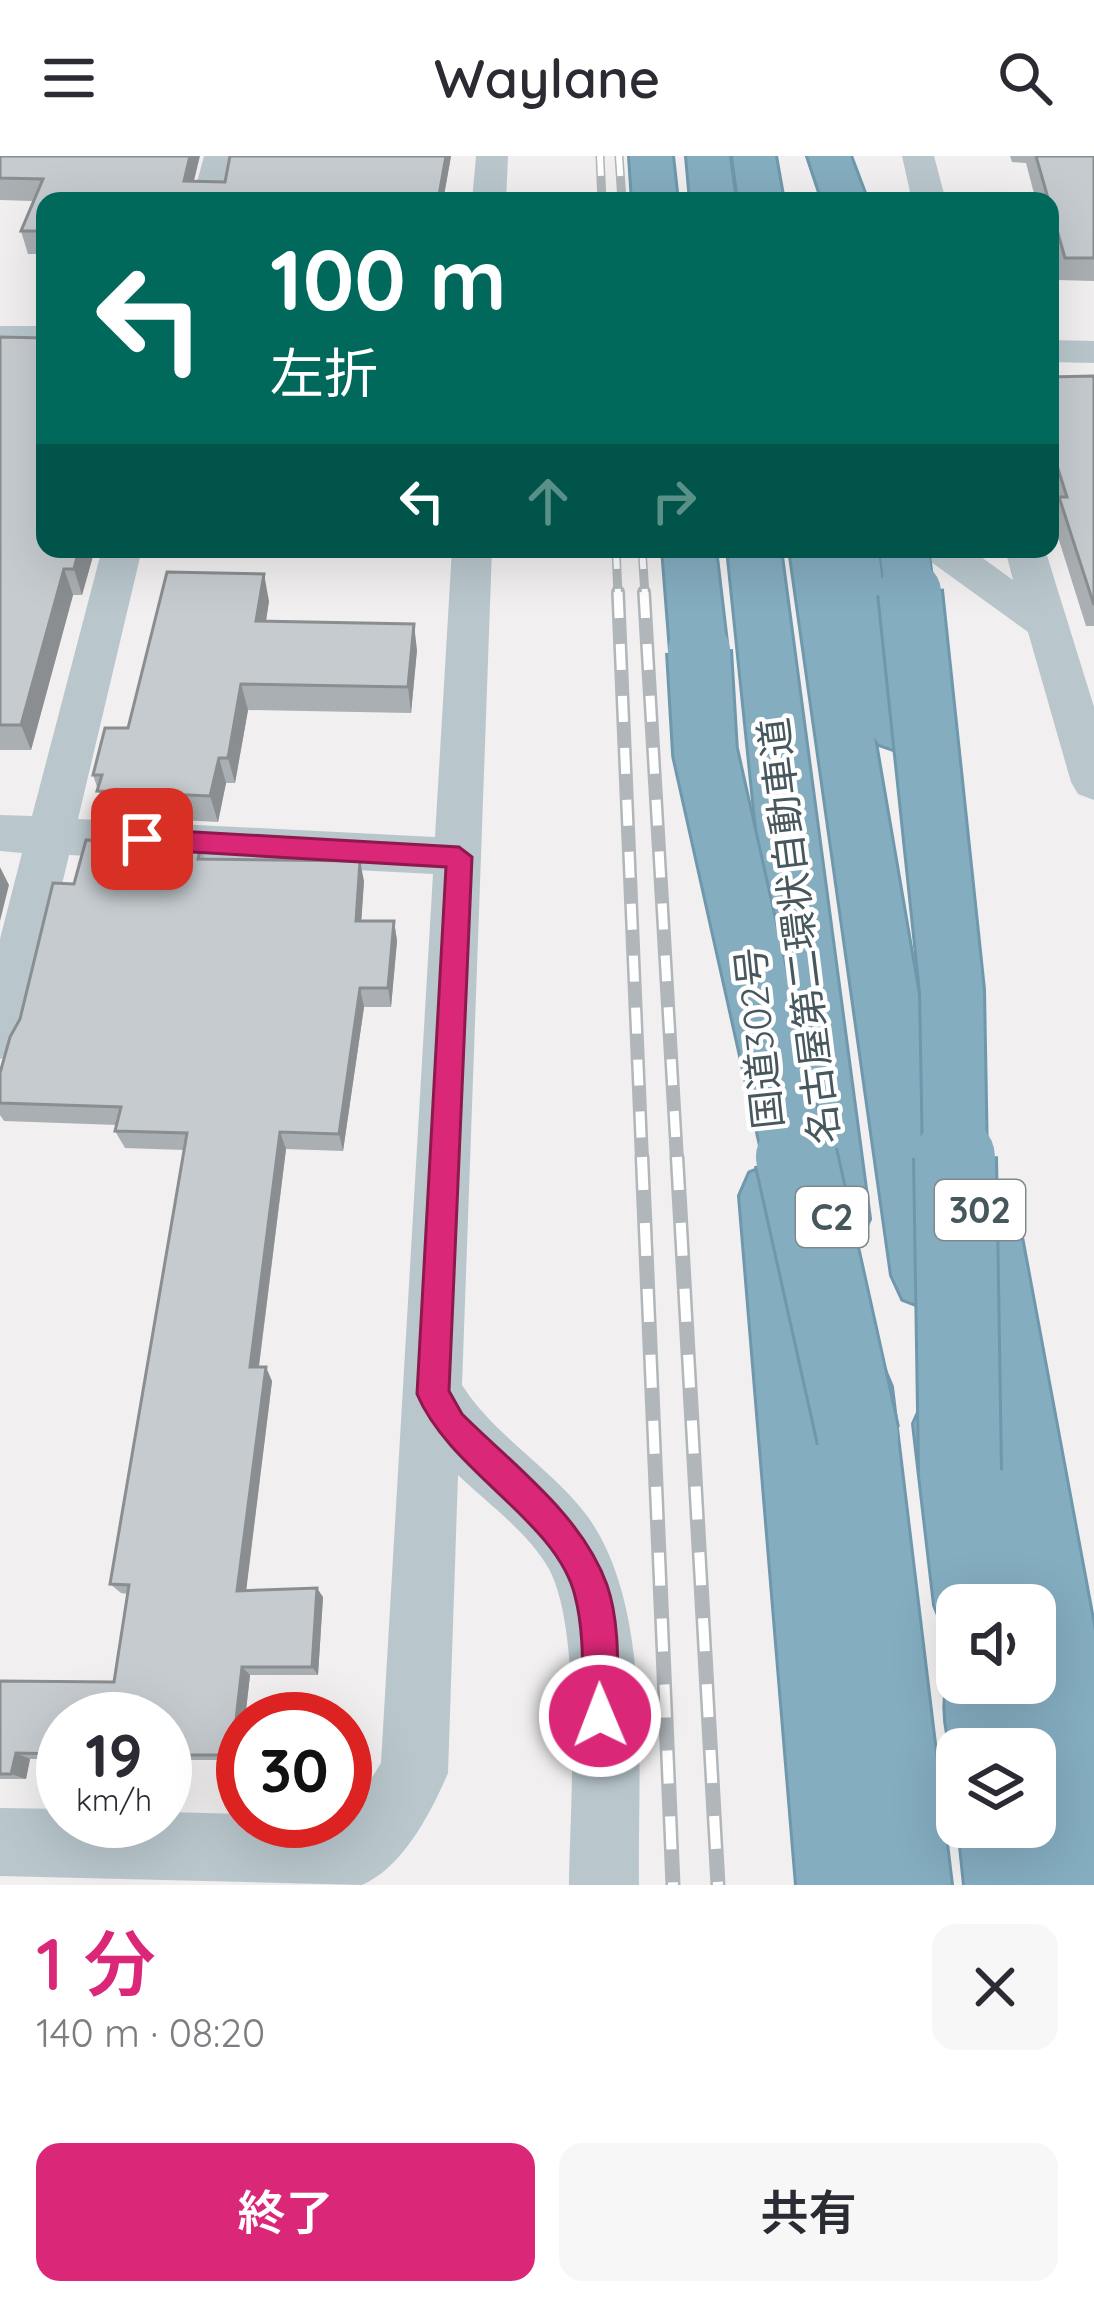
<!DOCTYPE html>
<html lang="ja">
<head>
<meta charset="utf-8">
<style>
  :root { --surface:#fff; --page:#f7f7f7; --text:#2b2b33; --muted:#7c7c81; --accent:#db2777 }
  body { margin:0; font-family:Quicksand,"Noto Sans JP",sans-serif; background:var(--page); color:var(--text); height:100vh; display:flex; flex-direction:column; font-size:45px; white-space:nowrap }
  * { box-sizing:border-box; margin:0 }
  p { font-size:39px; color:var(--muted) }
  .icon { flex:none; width:66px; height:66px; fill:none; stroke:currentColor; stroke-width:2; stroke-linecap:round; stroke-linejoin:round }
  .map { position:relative; height:1729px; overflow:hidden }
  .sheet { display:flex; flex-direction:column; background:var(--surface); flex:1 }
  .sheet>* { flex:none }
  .top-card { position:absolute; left:36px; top:36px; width:1023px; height:366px; border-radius:24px; box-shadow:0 12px 48px #0002; background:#00695c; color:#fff; overflow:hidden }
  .buttons { position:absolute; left:936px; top:1428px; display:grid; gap:24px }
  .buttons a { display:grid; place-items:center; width:120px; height:120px; border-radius:24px; background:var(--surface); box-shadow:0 12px 48px #0002; font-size:60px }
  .speed { position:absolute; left:36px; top:1536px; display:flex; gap:24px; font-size:60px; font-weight:700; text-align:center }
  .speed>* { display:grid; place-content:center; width:156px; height:156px; border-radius:50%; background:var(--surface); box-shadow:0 12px 48px #0002; line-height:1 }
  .speed small { font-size:30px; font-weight:400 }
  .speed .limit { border:18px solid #d22; background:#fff; color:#111 }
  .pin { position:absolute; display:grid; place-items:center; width:102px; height:102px; color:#fff; margin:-51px; border-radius:24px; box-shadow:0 6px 18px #0006 }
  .me { position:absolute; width:132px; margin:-66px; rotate:359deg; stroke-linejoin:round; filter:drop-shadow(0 0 9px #0008) }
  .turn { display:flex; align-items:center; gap:42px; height:252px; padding:0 36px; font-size:54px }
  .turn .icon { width:156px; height:156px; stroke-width:2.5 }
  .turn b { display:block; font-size:84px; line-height:102px }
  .lanes { display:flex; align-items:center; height:114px; padding:0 36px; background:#0003; justify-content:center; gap:60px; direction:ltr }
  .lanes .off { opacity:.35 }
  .round { display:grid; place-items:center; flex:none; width:126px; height:126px; border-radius:24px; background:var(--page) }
  .summary { display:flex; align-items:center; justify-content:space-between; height:204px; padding:0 36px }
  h1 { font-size:72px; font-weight:600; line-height:90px; color:var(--accent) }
  .cta { display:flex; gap:24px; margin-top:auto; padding:24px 36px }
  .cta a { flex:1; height:138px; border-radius:24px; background:var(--accent); color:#fff; font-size:48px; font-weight:600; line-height:138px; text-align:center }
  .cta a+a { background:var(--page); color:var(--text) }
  header { display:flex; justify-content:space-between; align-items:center; height:156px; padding:0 36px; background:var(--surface); font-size:54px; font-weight:600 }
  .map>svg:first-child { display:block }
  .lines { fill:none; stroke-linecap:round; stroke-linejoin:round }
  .highway-casing { stroke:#6f98ac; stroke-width:6 }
  .street { fill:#b9c7cd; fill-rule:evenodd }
  .highway { fill:#84adc0; fill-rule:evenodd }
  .rail-far2-casing { stroke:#b0b6ba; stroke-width:9 }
  .rail-far1-casing { stroke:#b0b6ba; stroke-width:14 }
  .rail-casing { stroke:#b0b6ba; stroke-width:15 }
  .rail-far2 { stroke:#fff; stroke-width:6; stroke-dasharray:20; stroke-linecap:butt }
  .rail-far1 { stroke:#fff; stroke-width:9; stroke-dasharray:26; stroke-linecap:butt }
  .rail { stroke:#fff; stroke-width:10; stroke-dasharray:33; stroke-linecap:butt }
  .highway-bridge-far2-casing { stroke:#6f98ac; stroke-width:52; stroke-linecap:butt }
  .highway-bridge-far1-casing { stroke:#6f98ac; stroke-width:68; stroke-linecap:butt }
  .highway-bridge-casing { stroke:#6f98ac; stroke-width:86; stroke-linecap:butt }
  .highway-bridge-far2 { stroke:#84adc0; stroke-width:48 }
  .highway-bridge-far1 { stroke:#84adc0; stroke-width:62 }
  .highway-bridge { stroke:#84adc0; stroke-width:80 }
  .wall { fill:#a9afb2 }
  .shaded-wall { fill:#8a8e91 }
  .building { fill:#c5cbcf; stroke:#8a8e91; stroke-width:3 }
  .route { fill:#db2777; stroke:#8e194d; stroke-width:3 }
  .labels { text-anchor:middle; stroke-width:9; stroke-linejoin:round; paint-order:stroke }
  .shield { fill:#fff; stroke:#7e898e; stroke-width:3 }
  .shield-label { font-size:36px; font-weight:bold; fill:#46575d }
  .street-label { font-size:39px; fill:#46575d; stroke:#fff }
</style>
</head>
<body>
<header><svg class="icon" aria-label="menu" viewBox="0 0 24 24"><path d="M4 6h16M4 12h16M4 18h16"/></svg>Waylane<svg class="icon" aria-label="search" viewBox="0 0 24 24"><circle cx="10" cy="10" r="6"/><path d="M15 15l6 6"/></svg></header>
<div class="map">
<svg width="1094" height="1729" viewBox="0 0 1094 1729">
  <rect width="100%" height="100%" fill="#f1efef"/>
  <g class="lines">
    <g class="highway-casing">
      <g id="highway">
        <path d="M630,0H672L677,45H633Z"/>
        <path d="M687,0H729L735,45H691Z"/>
        <path d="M733,0H775L783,45H739Z"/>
        <path d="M808,0H850L867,45H823Z"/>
        <path d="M663,393H715L727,495L719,509L699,515L679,509L671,495Z"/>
        <path d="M728,393H780L869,1063L858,1086L833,1096L816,1089L829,1204L853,1194L880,1205L891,1231L951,1729H797L740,1040L750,1017L775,1008L792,1014Z"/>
        <path d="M790,393H895L928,573L919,588L899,595L879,588L874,581L954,1049L957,1042L982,1032L1007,1042L1018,1065L1094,1474V1729H965L959,1671H1035V1642L1039,1652L1035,1593H957V1608C942,1572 941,1530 957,1497V1527H1035V1449H957V1482L947,1478L935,1449L914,1268L926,1241L953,1230L974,1238L958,1137L955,1143L929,1153L903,1143L892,1119Z"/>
      </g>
    </g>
    <g class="street">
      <path d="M204,0H236L226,45H192Z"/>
      <path d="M476,0H508L506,45H472Z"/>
      <path d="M902,0H934L946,45H912Z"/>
      <rect x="0" y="170" width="45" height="22"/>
      <path d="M1050,184L1094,185V207L1050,206Z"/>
      <path d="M102,393H142L78,663L435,681L452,393H492L462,1229C495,1281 552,1312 588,1361C654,1453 637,1621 639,1729H569C570,1653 583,1476 549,1413C528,1376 488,1348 458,1319L448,1617C431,1657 402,1712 362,1729L0,1720V1652L63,1653V1665H165V1656L243,1658V1665H345L381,1607L433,718L69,699L26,881L18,897L0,903V783L22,697L0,695V659L32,660Z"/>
      <path d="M921,393H970L1013,424L1005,393H1045L1094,551V644L1078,638L1071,626L1028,476L927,403Z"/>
    </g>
    <use href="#highway" class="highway"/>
    <g class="rail-far2-casing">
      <g id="rail-far2">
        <path d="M600,0L602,45"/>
        <path d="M619,0L622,45"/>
        <path d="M616,393L618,439"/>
        <path d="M642,393L645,439"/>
      </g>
    </g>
    <g class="rail-far1-casing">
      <g id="rail-far1">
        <path d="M618,436L642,1004"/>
        <path d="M644,436L677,1004"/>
      </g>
    </g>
    <g class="rail-casing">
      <g id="rail">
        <path d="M642,1001L673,1729"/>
        <path d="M677,1001L718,1729"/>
      </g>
    </g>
    <use href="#rail-far2" class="rail-far2"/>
    <use href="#rail-far1" class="rail-far1"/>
    <use href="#rail" class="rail"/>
    <g class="highway-bridge-far2-casing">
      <path id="highway-bridge-far2" d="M904,393L910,439"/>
    </g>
    <g class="highway-bridge-far1-casing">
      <g id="highway-bridge-far1">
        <path d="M910,436L952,835L955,1004"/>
        <path d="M699,495L705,596L796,1004"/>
      </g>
    </g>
    <g class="highway-bridge-casing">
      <g id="highway-bridge">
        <path d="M796,1001L858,1280"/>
        <path d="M955,1001L960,1315"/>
      </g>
    </g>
    <use href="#highway-bridge-far2" class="highway-bridge-far2"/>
    <use href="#highway-bridge-far1" class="highway-bridge-far1"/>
    <use href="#highway-bridge" class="highway-bridge"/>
  </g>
  <g class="wall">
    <path d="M0,0L194,25L225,26L230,0H451L443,45H45V98H28L21,75L33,45L0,44Z"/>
    <path d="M1010,0H1094V125L1058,124L1050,95V45H1036L1026,7L1012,6Z"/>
    <path d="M0,181L95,393L82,439H73L31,594H0Z"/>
    <path d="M1050,221L1094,223V470H1086L1052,362L1056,351L1050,332Z"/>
    <path d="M269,445L266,465L417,494L411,557L248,554L235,627H226L218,666L107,660L93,619L128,572Z"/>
    <path d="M201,690L205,703L364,725L361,765H394L397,785L391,851H364L343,995L286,993L259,1211L272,1225L246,1434L323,1441L318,1519H250L245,1563H243L241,1604H165V1563H63V1603H30L26,1623H0V1525L114,1526L128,1438L121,1437L110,1428L184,994L125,992L115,975L117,969L4,965L0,959V917L74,728Z"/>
  </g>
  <g class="shaded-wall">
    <path d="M190,0H200L189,45L184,25Z"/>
    <path d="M446,0H451L443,45H438Z"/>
    <path d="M79,393H95L82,439L74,413Z"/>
    <path d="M64,413L73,439L31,594L21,569Z"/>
    <path d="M264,418L269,445L262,491L256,465Z"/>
    <path d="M414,468L417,494L411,557L408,531Z"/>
    <path d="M241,528L248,554L235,627L228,602Z"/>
    <path d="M219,602L226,627L218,666L210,640Z"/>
    <path d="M360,705L364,725L360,785L356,765Z"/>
    <path d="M0,711L9,729L0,765Z"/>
    <path d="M394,765L397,785L391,851L388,832Z"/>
    <path d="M360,832L364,851L343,995L339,978Z"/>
    <path d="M280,976L286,993L257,1224L250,1211Z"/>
    <path d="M266,1211L272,1225L245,1444L237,1435Z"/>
    <path d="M317,1432L323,1441L318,1519L312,1511Z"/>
    <path d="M242,1511L250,1519L245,1563H243L241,1604L232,1599Z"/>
    <path d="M16,1597L30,1603L26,1623L11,1618Z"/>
  </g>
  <g class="building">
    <path d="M0,0H190L184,25L225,26L230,0H446L438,45H45V75H21L43,23L0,22Z"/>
    <path d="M1036,0H1094V102H1065Z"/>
    <path d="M0,181L45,182V393H79L74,413H64L21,569H0Z"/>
    <path d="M1093,220L1094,223V449L1059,341H1067L1050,288V221Z"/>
    <path d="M167,416L264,418L256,465L414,468L408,531L241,528L228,602H219L210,640L97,635L102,619H93L105,572H128Z"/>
    <path d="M86,684L201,690L198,703L360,705L356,765H394L388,832H360L339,978L280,976L250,1211H266L237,1435L317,1432L312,1511H242L232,1599H165V1563H63V1598L16,1597L11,1618H0V1525L114,1526L129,1429L110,1428L187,977L115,975L121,951L0,947V917L10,881L20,863L53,727L74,728Z"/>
  </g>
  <path class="route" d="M142,673L459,691L472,701L449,1235L462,1258C513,1309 582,1359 607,1429C621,1470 617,1518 618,1560L613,1572L600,1578L588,1572L583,1560C582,1521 585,1478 575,1440C557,1365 450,1316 417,1238L446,711L142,693L129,683Z"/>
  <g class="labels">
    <g class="shield">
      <rect x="935" y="1024" width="90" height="60" rx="9"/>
      <rect x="796" y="1031" width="72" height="60" rx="9"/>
    </g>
    <g class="shield-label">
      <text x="980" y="1067">302</text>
      <text x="832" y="1074">C2</text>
    </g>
    <g class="street-label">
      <text transform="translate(799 775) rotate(-97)" y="14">名古屋第二環状自動車道</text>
      <text transform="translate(759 882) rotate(-96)" y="14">国道302号</text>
    </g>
  </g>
</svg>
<div class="buttons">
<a><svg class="icon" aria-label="sound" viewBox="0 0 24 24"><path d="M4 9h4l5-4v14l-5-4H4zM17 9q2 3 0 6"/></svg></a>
<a><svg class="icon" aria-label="layers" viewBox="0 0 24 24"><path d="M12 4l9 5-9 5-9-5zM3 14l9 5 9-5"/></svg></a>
</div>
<div class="speed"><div>19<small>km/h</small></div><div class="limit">30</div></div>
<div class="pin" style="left:142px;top:683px;background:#d93025"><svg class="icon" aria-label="arrive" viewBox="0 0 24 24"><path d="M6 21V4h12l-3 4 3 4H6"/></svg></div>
<svg class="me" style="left:600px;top:1560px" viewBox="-20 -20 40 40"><circle r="17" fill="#db2777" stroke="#fff" stroke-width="3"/><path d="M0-11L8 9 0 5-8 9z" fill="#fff"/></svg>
<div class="top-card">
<div class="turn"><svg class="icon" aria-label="left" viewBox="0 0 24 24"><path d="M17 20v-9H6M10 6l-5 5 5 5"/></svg><div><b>100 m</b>左折</div></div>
<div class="lanes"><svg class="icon" aria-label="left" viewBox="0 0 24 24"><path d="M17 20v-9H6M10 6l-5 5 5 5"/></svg><svg class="icon off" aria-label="ahead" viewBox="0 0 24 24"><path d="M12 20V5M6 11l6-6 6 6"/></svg><svg class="icon off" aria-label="right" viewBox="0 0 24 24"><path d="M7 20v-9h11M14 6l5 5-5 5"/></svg></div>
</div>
</div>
<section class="sheet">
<div class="summary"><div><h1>1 分</h1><p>140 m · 08:20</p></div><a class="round"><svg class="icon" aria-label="close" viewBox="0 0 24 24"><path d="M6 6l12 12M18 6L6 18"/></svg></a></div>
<div class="cta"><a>終了</a><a>共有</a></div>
</section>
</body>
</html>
